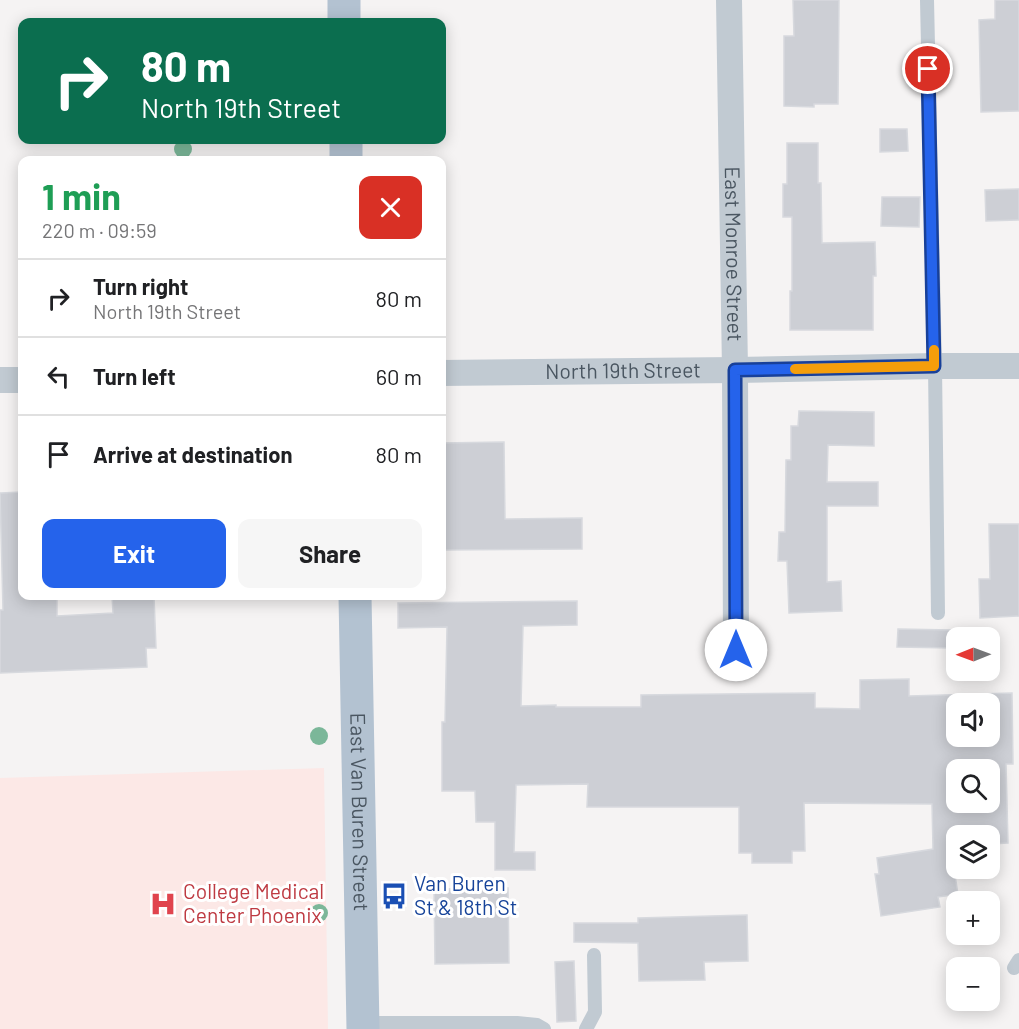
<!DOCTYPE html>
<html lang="en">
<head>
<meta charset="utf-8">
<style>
  :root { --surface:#fff; --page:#f6f6f6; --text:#202124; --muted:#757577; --line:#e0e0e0; --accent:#2563eb }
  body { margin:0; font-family:Barlow,sans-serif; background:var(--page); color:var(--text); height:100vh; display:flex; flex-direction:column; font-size:22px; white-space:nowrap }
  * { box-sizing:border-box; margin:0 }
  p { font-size:20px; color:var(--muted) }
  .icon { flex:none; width:33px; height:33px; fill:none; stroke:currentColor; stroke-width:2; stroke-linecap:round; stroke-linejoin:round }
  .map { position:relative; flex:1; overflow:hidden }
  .panel { position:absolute; left:18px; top:156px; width:428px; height:444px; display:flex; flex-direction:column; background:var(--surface); border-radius:12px; box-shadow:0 3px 15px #0003 }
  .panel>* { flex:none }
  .banner { position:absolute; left:18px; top:18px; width:428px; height:126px; border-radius:12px; box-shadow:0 3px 15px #0003; background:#0b6e4f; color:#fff; overflow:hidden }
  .needle { width:39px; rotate:269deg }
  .controls { position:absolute; left:946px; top:627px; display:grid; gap:12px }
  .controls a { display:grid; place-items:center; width:54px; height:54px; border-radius:12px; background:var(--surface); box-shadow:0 3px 15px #0003; font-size:30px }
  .pin { position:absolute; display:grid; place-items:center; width:51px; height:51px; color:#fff; margin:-26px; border:3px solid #fff; border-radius:50%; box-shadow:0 2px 6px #0007 }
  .me { position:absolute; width:66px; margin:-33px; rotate:0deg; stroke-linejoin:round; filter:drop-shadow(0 0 4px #0008) }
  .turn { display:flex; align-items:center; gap:21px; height:126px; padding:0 24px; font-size:27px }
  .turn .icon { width:78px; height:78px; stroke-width:2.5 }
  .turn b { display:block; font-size:42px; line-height:51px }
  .round { display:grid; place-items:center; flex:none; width:63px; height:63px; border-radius:12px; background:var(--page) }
  .overview { display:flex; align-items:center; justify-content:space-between; height:102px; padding:0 24px }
  h1 { font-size:36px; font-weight:700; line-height:45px; color:#1e9e55 }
  .action { display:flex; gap:12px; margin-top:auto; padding:12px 24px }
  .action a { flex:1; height:69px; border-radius:12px; background:var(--accent); color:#fff; font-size:24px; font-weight:700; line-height:69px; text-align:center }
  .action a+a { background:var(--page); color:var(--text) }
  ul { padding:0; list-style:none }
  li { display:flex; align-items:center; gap:18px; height:78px; padding:0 24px; border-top:2px solid var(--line) }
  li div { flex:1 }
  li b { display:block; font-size:22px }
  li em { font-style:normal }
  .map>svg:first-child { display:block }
  .medical { fill:#fce8e6 }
  .building { fill:#cdcfd5; stroke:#d7d9de; stroke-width:1.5; fill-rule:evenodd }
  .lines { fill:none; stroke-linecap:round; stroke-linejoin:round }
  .lane { stroke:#c1cad2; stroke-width:14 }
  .street { stroke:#c1cad2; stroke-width:26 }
  .primary { stroke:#b3c2d1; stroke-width:33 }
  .tree { fill:#7bb799 }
  .route-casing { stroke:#184099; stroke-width:15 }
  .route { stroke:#2563eb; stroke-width:10 }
  .slow { stroke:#f59e0b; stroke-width:10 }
  .labels { text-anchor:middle; stroke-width:6; stroke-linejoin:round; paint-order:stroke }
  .street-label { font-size:21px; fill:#4a5661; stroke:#fff }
  .transit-label { font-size:21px; fill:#164399; stroke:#fff; text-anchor:start }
  .health-label { font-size:21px; fill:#be3a42; stroke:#fff; text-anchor:start }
</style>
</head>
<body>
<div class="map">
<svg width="1019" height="1029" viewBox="0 0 1019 1029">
  <rect width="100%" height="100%" fill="#f5f3f3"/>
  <path class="medical" d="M324,768L328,1029H0V778Z"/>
  <g class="building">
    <path d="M793,0H839L838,104H814V107L784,106V36H794Z"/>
    <path d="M995,0H1019V111L981,112L979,20L995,19Z"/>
    <path d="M880,129H907L908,151L880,152Z"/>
    <path d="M787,143H818V183H821L822,243L875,242L876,276H873V330H790V291H792V217H783V184H787Z"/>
    <path d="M1019,189V220L986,221L985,190Z"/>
    <path d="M882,197H920L919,227L881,226Z"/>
    <path d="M799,411L874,412V446L828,445L827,482H878V506H827V582L841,581L842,611L789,613L787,561H778L779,532H785L786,460H791V426H798Z"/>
    <path d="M504,442L505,519L582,518V549L441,550V443Z"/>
    <path d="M22,492V596H57V616L113,613L112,596H154L156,648H146L147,667L0,673V610H3L0,493Z"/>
    <path d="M989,524H1019V616L980,618L979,579H990Z"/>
    <path d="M577,601V625L523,626L521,706L556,705V707H641V695L815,693V708L860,709V680L909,679V696L1012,693L1013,764H1006L1008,843L990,844V836H957V844H950L958,894L938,897L940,907L881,916L875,874H879L877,858L933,849L932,804L804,803L805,851H792V863H752V853H739V807H587L588,784L516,785L514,852H535V870H495V822H476L475,791H442V722H445L447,627L398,628V603ZM957,704H990V736H957ZM957,770H990V802H957Z"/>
    <path d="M898,629L952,630V648L897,647Z"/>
    <path d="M508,888L509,963L435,964L434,889Z"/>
    <path d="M747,915L748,961L704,962L705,980L639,981L638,943L574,942V923H638V918Z"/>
    <path d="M574,961L576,1021L557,1022L555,962Z"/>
  </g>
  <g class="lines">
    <g class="lane">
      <path d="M927,0L935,366L938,613"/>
      <path d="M1014,968L1019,960"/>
      <path d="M363,1023H517L537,1025L544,1029"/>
      <path d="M586,1029L595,1012L594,955"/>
    </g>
    <g class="street">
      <path id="s1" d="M729,0L735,370L736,650"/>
      <path id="s2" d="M441,373L735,370L935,366H1019"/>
      <path d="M0,380H22"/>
    </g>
    <g class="primary">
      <path d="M344,0V22"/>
      <path d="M346,140V160"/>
      <path id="s3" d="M355,596L363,1029"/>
    </g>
  </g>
  <g class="tree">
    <circle cx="183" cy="149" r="9"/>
    <circle cx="319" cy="736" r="9"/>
    <circle cx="319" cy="913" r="9"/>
  </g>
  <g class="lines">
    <g class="route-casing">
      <path id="route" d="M736,650L735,370L934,366L928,69"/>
    </g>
    <use href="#route" class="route"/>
    <path class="slow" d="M795,369L934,366V350"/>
  </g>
  <defs>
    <g id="bus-bare" transform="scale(2.07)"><path d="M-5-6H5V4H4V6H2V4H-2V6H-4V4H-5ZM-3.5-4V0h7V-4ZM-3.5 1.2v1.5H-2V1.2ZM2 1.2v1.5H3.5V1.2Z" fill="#1a4fb4" stroke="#fff" stroke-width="2.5" paint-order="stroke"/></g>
    <g id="hospital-bare" transform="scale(2.07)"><path d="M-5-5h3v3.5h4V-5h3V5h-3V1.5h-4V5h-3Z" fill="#e0444e" stroke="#fff" stroke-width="2.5" paint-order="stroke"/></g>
  </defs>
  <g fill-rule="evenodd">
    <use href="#bus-bare" x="394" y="896"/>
    <use href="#hospital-bare" x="163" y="904"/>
  </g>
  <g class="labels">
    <g class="street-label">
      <text dy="7" stroke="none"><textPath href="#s1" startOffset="254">East Monroe Street</textPath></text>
      <text dy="7" stroke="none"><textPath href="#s2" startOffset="182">North 19th Street</textPath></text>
      <text dy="7" stroke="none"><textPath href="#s3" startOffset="216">East Van Buren Street</textPath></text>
    </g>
    <g class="transit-label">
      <text x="414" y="891">Van Buren<tspan x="414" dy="24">St &amp; 18th St</tspan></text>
    </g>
    <g class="health-label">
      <text x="183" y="899">College Medical<tspan x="183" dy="24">Center Phoenix</tspan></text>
    </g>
  </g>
</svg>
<div class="controls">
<a><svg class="needle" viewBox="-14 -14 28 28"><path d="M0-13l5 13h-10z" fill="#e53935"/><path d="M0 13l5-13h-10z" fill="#757577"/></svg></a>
<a><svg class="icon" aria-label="sound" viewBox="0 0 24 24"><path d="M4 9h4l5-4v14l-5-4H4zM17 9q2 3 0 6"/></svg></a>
<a><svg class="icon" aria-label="search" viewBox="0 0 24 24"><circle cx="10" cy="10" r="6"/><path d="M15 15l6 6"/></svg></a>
<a><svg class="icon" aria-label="layers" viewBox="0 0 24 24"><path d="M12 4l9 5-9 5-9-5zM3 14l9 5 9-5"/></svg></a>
<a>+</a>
<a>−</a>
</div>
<div class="pin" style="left:928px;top:69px;background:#d93025"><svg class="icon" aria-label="arrive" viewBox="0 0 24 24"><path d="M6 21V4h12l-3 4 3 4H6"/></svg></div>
<svg class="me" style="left:736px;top:650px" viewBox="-20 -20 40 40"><circle r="19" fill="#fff"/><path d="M0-13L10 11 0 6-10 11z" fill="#2563eb"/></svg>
<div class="banner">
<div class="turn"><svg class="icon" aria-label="right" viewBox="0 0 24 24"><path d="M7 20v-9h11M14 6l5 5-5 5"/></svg><div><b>80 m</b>North 19th Street</div></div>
</div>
<section class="panel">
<div class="overview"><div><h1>1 min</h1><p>220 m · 09:59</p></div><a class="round" style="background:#d93025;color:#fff"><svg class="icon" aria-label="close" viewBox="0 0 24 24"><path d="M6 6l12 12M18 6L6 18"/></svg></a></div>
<ul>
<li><svg class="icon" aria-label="right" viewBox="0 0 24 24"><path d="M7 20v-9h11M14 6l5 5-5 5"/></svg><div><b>Turn right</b><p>North 19th Street</p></div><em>80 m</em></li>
<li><svg class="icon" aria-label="left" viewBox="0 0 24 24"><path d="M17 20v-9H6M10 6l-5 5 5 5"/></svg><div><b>Turn left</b></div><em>60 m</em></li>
<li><svg class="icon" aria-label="arrive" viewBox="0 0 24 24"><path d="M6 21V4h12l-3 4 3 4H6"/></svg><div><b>Arrive at destination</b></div><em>80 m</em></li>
</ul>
<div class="action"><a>Exit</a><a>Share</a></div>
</section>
</div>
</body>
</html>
